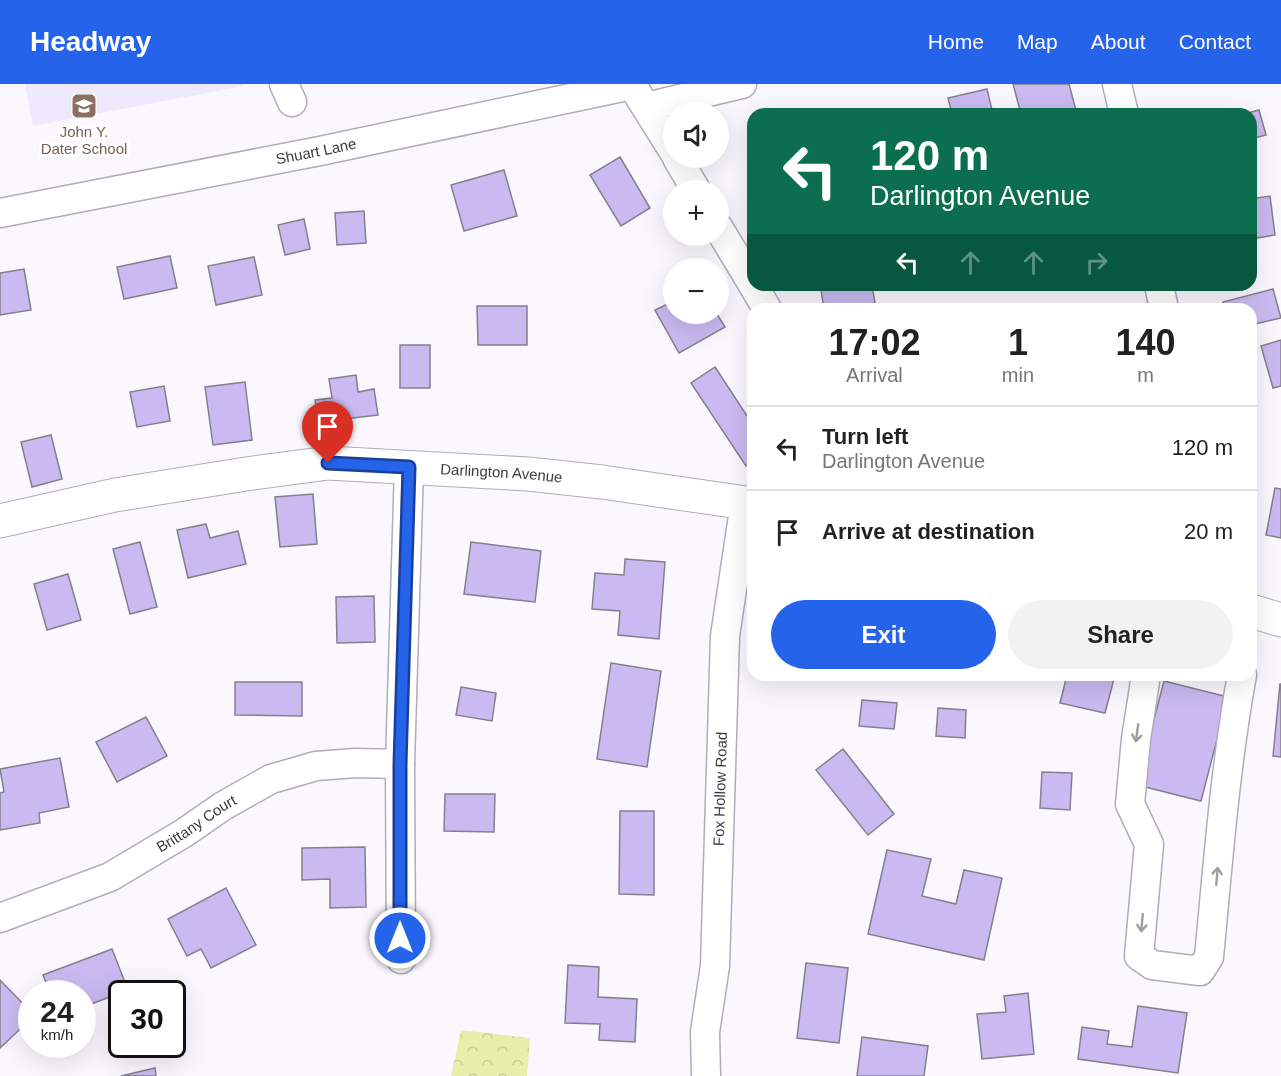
<!DOCTYPE html>
<html lang="en">
<head>
<meta charset="utf-8">
<style>
  :root { --surface:#fff; --page:#f2f2f2; --text:#222; --muted:#767676; --line:#e0e0e0; --accent:#2563eb }
  body { margin:0; font-family:Arial,sans-serif; background:var(--page); color:var(--text); height:100vh; display:flex; flex-direction:column; font-size:22px; white-space:nowrap }
  * { box-sizing:border-box; margin:0 }
  p { font-size:20px; color:var(--muted) }
  .icon { flex:none; width:33px; height:33px; fill:none; stroke:currentColor; stroke-width:2; stroke-linecap:round; stroke-linejoin:round }
  .map { position:relative; flex:1; overflow:hidden }
  .details { position:absolute; left:747px; top:219px; width:510px; height:378px; display:flex; flex-direction:column; background:var(--surface); border-radius:18px; box-shadow:0 6px 24px #0002 }
  .details>* { flex:none }
  .top-card { position:absolute; left:747px; top:24px; width:510px; height:183px; border-radius:18px; box-shadow:0 6px 24px #0002; background:#0b6e4f; color:#fff; overflow:hidden }
  .tools { position:absolute; left:663px; top:18px; display:grid; gap:12px }
  .tools a { display:grid; place-items:center; width:66px; height:66px; border-radius:50%; background:var(--surface); box-shadow:0 6px 24px #0002; font-size:30px }
  .speed { position:absolute; left:18px; top:896px; display:flex; gap:12px; font-size:30px; font-weight:700; text-align:center }
  .speed>* { display:grid; place-content:center; width:78px; height:78px; border-radius:50%; background:var(--surface); box-shadow:0 6px 24px #0002; line-height:1 }
  .speed small { font-size:15px; font-weight:400 }
  .speed .limit { border:3px solid #111; border-radius:9px; background:#fff; color:#111 }
  .pin { position:absolute; display:grid; place-items:center; width:51px; height:51px; color:#fff; margin:-62px -26px; border-radius:50% 50% 50% 0; rotate:-45deg; box-shadow:0 0 6px #0007 }
  .pin .icon { rotate:45deg }
  .me { position:absolute; width:66px; margin:-33px; rotate:0deg; stroke-linejoin:round; filter:drop-shadow(0 0 4px #0008) }
  .turn { display:flex; align-items:center; gap:21px; height:126px; padding:0 24px; font-size:27px }
  .turn .icon { width:78px; height:78px; stroke-width:2.5 }
  .turn b { display:block; font-size:42px; line-height:51px }
  .lanes { display:flex; align-items:center; height:57px; padding:0 24px; background:#0003; justify-content:center; gap:30px; direction:ltr }
  .lanes .off { opacity:.35 }
  .eta { display:flex; justify-content:space-evenly; align-items:center; height:102px; text-align:center }
  .eta b { font-size:36px; font-weight:700; line-height:42px }
  .button { display:flex; gap:12px; margin-top:auto; padding:12px 24px }
  .button a { flex:1; height:69px; border-radius:36px; background:var(--accent); color:#fff; font-size:24px; font-weight:700; line-height:69px; text-align:center }
  .button a+a { background:var(--page); color:var(--text) }
  ul { padding:0; list-style:none }
  li { display:flex; align-items:center; gap:18px; height:84px; padding:0 24px; border-top:2px solid var(--line) }
  li div { flex:1 }
  li b { display:block; font-size:22px }
  li em { font-style:normal }
  header { display:flex; align-items:center; gap:36px; box-sizing:border-box; height:84px; padding:0 30px; background:var(--accent); color:#fff }
  header strong { font-size:28px }
  nav { display:flex; gap:33px; margin-inline-start:auto; font-size:21px }
  .map>svg:first-child { display:block }
  .built { fill:#eee9fc }
  .forest { fill:url(#forest-crowns) }
  .building { fill:#cabaf1; stroke:#83808e; stroke-width:1.5 }
  .lines { fill:none; stroke-linecap:round; stroke-linejoin:round }
  .minor-casing { stroke:#b0acbb; stroke-width:31 }
  .major-casing { stroke:#b0acbb; stroke-width:35 }
  .minor { stroke:#fff; stroke-width:28 }
  .major { stroke:#fff; stroke-width:33 }
  .oneway { stroke:#9e9da0 }
  .route-casing { stroke:#184099; stroke-width:15 }
  .route { stroke:#2563eb; stroke-width:10 }
  .labels { text-anchor:middle; stroke-width:6; stroke-linejoin:round; paint-order:stroke }
  .education-label { font-size:15px; fill:#785e54; stroke:#fff }
  .street-label { font-size:15px; fill:#3c3b41; stroke:#fff }
</style>
</head>
<body>
<header>
<strong>Headway</strong>
<nav><a>Home</a><a>Map</a><a>About</a><a>Contact</a></nav>
</header>
<div class="map">
<svg width="1281" height="992" viewBox="0 0 1281 992">
  <defs>
    <pattern id="forest-crowns" width="20" height="18" patternUnits="userSpaceOnUse" patternTransform="scale(1.5)"><rect width="20" height="18" fill="#e7efab"/><path d="M2 6a3 3 0 1 1 6 0M12 15a3 3 0 1 1 6 0" fill="none" stroke="#c7ce94"/></pattern>
  </defs>
  <rect width="100%" height="100%" fill="#faf8fe"/>
  <path class="built" d="M25,0H243V2L33,42Z"/>
  <path class="forest" d="M461,946L530,954L527,992H451Z"/>
  <g class="building">
    <path d="M1013,0H1069L1077,30H1021Z"/>
    <path d="M987,5L993,30H952L948,14Z"/>
    <path d="M1259,26L1266,51L1251,55V30H1244Z"/>
    <path d="M620,73L650,124L621,142L590,91Z"/>
    <path d="M504,86L517,132L464,147L451,101Z"/>
    <path d="M1270,112L1275,151L1251,155V115Z"/>
    <path d="M364,127L366,159L337,161L335,129Z"/>
    <path d="M304,135L310,165L285,171L278,141Z"/>
    <path d="M170,172L177,204L124,215L117,183Z"/>
    <path d="M254,173L262,211L216,221L208,182Z"/>
    <path d="M24,185L31,226L0,231V189Z"/>
    <path d="M852,201H872L876,225H824L821,206Z"/>
    <path d="M1273,205L1281,234L1251,241V225H1224L1223,218Z"/>
    <path d="M674,217V230H680L681,231L685,230H717L725,243L679,269L655,226Z"/>
    <path d="M477,222H527V261H478Z"/>
    <path d="M1281,256V302L1273,304L1261,262Z"/>
    <rect x="400" y="261" width="30" height="43"/>
    <path d="M715,283L753,341V377L746,382L691,299Z"/>
    <path d="M356,291L358,308L374,305L378,331L318,338L315,316L332,314L329,295Z"/>
    <path d="M245,298L252,356L213,361L205,303Z"/>
    <path d="M164,302L170,337L137,343L130,308Z"/>
    <path d="M51,351L62,395L32,403L21,358Z"/>
    <path d="M1275,404L1281,405V454L1266,451Z"/>
    <path d="M313,410L317,460L280,463L275,413Z"/>
    <path d="M206,440L210,454L238,447L246,480L188,494L177,446Z"/>
    <path d="M140,458L157,523L130,530L113,465Z"/>
    <path d="M471,458L541,467L535,518L464,510Z"/>
    <path d="M625,475L665,478L659,555L618,551L620,527L592,525L595,489L624,491Z"/>
    <path d="M68,490L81,536L47,546L34,500Z"/>
    <path d="M374,512L375,558L337,559L336,513Z"/>
    <path d="M611,579L661,587L647,683L597,675Z"/>
    <path d="M1067,591H1115L1105,629L1060,619Z"/>
    <path d="M1164,597L1228,613L1201,717L1137,701Z"/>
    <path d="M235,598H302V632L235,631Z"/>
    <path d="M1280,600H1281V673L1273,672Z"/>
    <path d="M461,603L496,609L492,637L456,631Z"/>
    <path d="M862,616L897,619L894,645L859,642Z"/>
    <path d="M938,624L966,626L965,654L936,652Z"/>
    <path d="M146,633L167,672L117,698L96,658Z"/>
    <path d="M843,665L894,730L868,751L816,686Z"/>
    <path d="M60,674L69,723L39,729L40,739L0,746V709L4,708L0,685Z"/>
    <path d="M1042,688L1072,689L1070,726L1040,724Z"/>
    <path d="M445,710H495L494,748L444,747Z"/>
    <path d="M620,727H654V811L619,810Z"/>
    <path d="M365,763L366,823L330,824V795L302,796V764Z"/>
    <path d="M887,766L931,775L922,812L956,820L964,786L1002,794L984,876L868,850Z"/>
    <path d="M226,804L256,861L211,884L201,865L187,872L168,835Z"/>
    <path d="M112,865L128,906L86,922L82,914V909H50L43,891Z"/>
    <path d="M806,879L848,884L839,959L797,954Z"/>
    <path d="M568,881L599,883L598,913L637,915L635,958L599,956L600,940L565,939Z"/>
    <path d="M0,896L32,929V934L0,964Z"/>
    <path d="M1028,909L1034,970L982,975L977,930L1006,928L1004,912Z"/>
    <path d="M1138,922L1187,929L1178,989L1078,975L1082,943L1109,947L1107,960L1132,963Z"/>
    <path d="M862,953L928,962L924,992H857Z"/>
    <path d="M155,984L156,992H121Z"/>
  </g>
  <g class="lines">
    <g class="minor-casing">
      <g id="minor">
        <path d="M284,0L292,18"/>
        <path d="M1117,0L1124,30"/>
        <path d="M637,9L674,68"/>
        <path d="M646,23L742,0"/>
        <path d="M677,74L696,106"/>
        <path id="s1" d="M0,129L320,67L632,1"/>
        <path d="M718,143L753,201"/>
        <path d="M753,201L767,225"/>
        <path d="M1159,201L1164,225"/>
        <path d="M1146,591L1136,655L1130,720L1149,760L1139,872L1152,881L1200,887L1209,873C1218,779 1225,684 1242,591"/>
        <path id="s2" d="M0,834L110,793L184,749L223,722L271,695L316,682L356,679L400,680"/>
        <path d="M401,875L400,680L409,383"/>
        <path id="s3" d="M706,992L705,948L715,882L725,552L745,419"/>
      </g>
    </g>
    <g class="major-casing">
      <g id="major">
        <path id="s4" d="M0,437L115,411L246,390L328,379L528,390L602,398L753,420"/>
        <path d="M1251,527L1281,536"/>
      </g>
    </g>
    <use href="#minor" class="minor"/>
    <use href="#major" class="major"/>
  </g>
  <defs><path id="oneway-shaft" d="M-6 0H5M1.5-3L5.5 0L1.5 3" fill="none" stroke-width="1.6" stroke-linecap="round" stroke-linejoin="round" transform="scale(1.5)"/></defs>
  <g class="oneway">
    <use href="#oneway-shaft" transform="translate(1137 649) rotate(98)"/>
    <use href="#oneway-shaft" transform="translate(1217 792) rotate(-85)"/>
    <use href="#oneway-shaft" transform="translate(1142 839) rotate(95)"/>
  </g>
  <g class="lines">
    <g class="route-casing">
      <path id="route" d="M328,379L409,383L400,680V854"/>
    </g>
    <use href="#route" class="route"/>
  </g>
  <defs>
    <g id="school-square" transform="scale(1.35)"><rect x="-9" y="-9" width="18" height="18" rx="4" fill="#8d6e63" stroke="#fff"/><path d="M0-5L7-2L0 1L-7-2ZM-4 1L0 2.5L4 1V4Q0 6-4 4Z" fill="#fff"/></g>
  </defs>
  <g fill-rule="evenodd">
    <use href="#school-square" x="84" y="22"/>
  </g>
  <g class="labels">
    <g class="education-label">
      <text x="84" y="53">John Y.<tspan x="84" dy="17">Dater School</tspan></text>
    </g>
    <g class="street-label">
      <text dy="5" stroke="none"><textPath href="#s1" startOffset="322">Shuart Lane</textPath></text>
      <text dy="5" stroke="none"><textPath href="#s4" startOffset="507">Darlington Avenue</textPath></text>
      <text dy="5" stroke="none"><textPath href="#s3" startOffset="288">Fox Hollow Road</textPath></text>
      <text dy="5" stroke="none"><textPath href="#s2" startOffset="219">Brittany Court</textPath></text>
    </g>
  </g>
</svg>
<div class="tools">
<a><svg class="icon" aria-label="sound" viewBox="0 0 24 24"><path d="M4 9h4l5-4v14l-5-4H4zM17 9q2 3 0 6"/></svg></a>
<a>+</a>
<a>−</a>
</div>
<div class="speed"><div>24<small>km/h</small></div><div class="limit">30</div></div>
<div class="pin" style="left:328px;top:379px;background:#d93025"><svg class="icon" aria-label="arrive" viewBox="0 0 24 24"><path d="M6 21V4h12l-3 4 3 4H6"/></svg></div>
<svg class="me" style="left:400px;top:854px" viewBox="-20 -20 40 40"><circle r="17" fill="#2563eb" stroke="#fff" stroke-width="3"/><path d="M0-11L8 9 0 5-8 9z" fill="#fff"/></svg>
<div class="top-card">
<div class="turn"><svg class="icon" aria-label="left" viewBox="0 0 24 24"><path d="M17 20v-9H6M10 6l-5 5 5 5"/></svg><div><b>120 m</b>Darlington Avenue</div></div>
<div class="lanes"><svg class="icon" aria-label="left" viewBox="0 0 24 24"><path d="M17 20v-9H6M10 6l-5 5 5 5"/></svg><svg class="icon off" aria-label="ahead" viewBox="0 0 24 24"><path d="M12 20V5M6 11l6-6 6 6"/></svg><svg class="icon off" aria-label="ahead" viewBox="0 0 24 24"><path d="M12 20V5M6 11l6-6 6 6"/></svg><svg class="icon off" aria-label="right" viewBox="0 0 24 24"><path d="M7 20v-9h11M14 6l5 5-5 5"/></svg></div>
</div>
<section class="details">
<div class="eta">
<div><b>17:02</b><p>Arrival</p></div>
<div><b>1</b><p>min</p></div>
<div><b>140</b><p>m</p></div>
</div>
<ul>
<li><svg class="icon" aria-label="left" viewBox="0 0 24 24"><path d="M17 20v-9H6M10 6l-5 5 5 5"/></svg><div><b>Turn left</b><p>Darlington Avenue</p></div><em>120 m</em></li>
<li><svg class="icon" aria-label="arrive" viewBox="0 0 24 24"><path d="M6 21V4h12l-3 4 3 4H6"/></svg><div><b>Arrive at destination</b></div><em>20 m</em></li>
</ul>
<div class="button"><a>Exit</a><a>Share</a></div>
</section>
</div>
</body>
</html>
